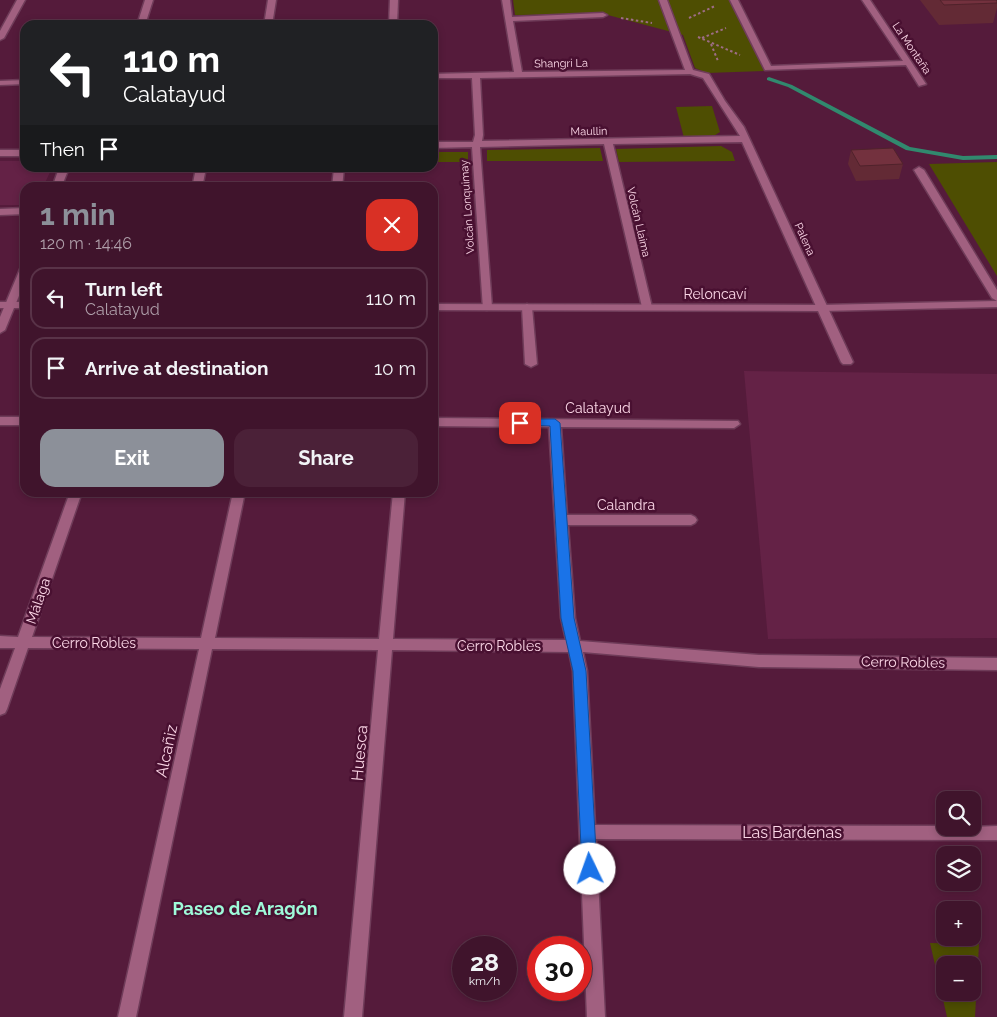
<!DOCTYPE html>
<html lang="en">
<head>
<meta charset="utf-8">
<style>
  :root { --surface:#40142c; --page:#4b2138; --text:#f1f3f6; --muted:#ae9ea9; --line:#593348; --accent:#8c9099 }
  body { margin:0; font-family:Raleway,sans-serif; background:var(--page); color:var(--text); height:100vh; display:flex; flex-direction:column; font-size:19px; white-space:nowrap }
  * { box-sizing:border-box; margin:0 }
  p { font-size:16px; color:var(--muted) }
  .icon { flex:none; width:28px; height:28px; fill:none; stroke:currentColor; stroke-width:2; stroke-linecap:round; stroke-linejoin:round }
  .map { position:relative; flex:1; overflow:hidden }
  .side { position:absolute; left:20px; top:182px; width:418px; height:315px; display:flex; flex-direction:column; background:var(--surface); border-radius:15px; box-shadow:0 2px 8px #0003,0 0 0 1px var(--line) }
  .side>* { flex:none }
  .banner { position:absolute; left:20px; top:20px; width:418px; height:152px; border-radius:15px; box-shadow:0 2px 8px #0003,0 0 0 1px var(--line); background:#202124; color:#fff; overflow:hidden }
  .fabs { position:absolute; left:936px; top:791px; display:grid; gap:10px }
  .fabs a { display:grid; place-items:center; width:45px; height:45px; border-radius:10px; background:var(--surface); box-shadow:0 2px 8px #0003,0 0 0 1px var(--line); font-size:25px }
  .speed { position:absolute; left:452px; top:936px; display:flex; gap:10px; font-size:25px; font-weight:700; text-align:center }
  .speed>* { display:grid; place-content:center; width:65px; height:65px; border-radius:50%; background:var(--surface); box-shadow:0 2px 8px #0003,0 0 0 1px var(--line); line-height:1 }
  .speed small { font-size:12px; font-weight:400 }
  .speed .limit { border:8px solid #d22; background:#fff; color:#111 }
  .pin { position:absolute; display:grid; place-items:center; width:42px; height:42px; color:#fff; margin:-21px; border-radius:10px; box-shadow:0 2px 8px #0006 }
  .me { position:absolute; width:55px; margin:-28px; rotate:357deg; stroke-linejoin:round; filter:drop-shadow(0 0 4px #0008) }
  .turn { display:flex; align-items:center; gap:18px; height:105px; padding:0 20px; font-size:22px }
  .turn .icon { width:65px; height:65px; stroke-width:2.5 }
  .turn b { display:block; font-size:35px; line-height:42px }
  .then { display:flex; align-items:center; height:48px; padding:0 20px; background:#0003; gap:10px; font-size:19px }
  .round { display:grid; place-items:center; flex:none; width:52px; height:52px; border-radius:15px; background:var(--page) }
  .headline { display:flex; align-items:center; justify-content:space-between; height:85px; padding:0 20px }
  h1 { font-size:30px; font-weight:700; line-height:38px; color:var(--accent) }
  .action { display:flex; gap:10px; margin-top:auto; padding:10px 20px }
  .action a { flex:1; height:58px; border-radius:15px; background:var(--accent); color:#fff; font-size:20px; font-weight:700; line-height:58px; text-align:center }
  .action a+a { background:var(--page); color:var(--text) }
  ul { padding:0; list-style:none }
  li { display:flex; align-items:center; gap:15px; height:62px; margin:0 10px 8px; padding:0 10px; border:2px solid var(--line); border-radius:15px }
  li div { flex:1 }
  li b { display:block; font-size:19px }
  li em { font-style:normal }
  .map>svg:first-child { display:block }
  .built { fill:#642246 }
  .green { fill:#4e4e02; fill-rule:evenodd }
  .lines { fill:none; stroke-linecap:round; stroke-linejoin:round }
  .stream { fill:#31896e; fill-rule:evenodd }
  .minor-casing { stroke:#6f3c59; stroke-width:3 }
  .tertiary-casing { stroke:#6f3c59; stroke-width:3 }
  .path { stroke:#9e6d86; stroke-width:2; stroke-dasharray:2.5 2.5; stroke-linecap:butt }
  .minor { fill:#a16080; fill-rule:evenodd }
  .tertiary { fill:#a16080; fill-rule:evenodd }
  .wall { fill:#632a35 }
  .building { fill:#73313e; stroke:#50222b }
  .route { fill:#1a73e8; stroke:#114b97 }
  .labels { text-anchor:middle; stroke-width:5; stroke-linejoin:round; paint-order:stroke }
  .far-street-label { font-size:11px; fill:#fcd7e7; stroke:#491031 }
  .street-label { font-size:14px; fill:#fcd7e7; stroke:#491031 }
  .near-street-label { font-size:16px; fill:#fcd7e7; stroke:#491031 }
  .near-neighbourhood-label { font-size:18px; font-weight:bold; fill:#9efad9; stroke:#491031 }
</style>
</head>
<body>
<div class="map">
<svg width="997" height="1017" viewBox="0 0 997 1017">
  <rect width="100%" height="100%" fill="#551b3b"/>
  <g class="built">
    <path d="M0,161H25V168H52L43,187L25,188V205H0Z"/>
    <path d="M744,371L997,374V638L768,639Z"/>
  </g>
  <g class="green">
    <path d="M513,0H730L764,71L707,73L695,68L683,35L604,14L515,15Z"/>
    <path d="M712,106L720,132L712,137L684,138L676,107Z"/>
    <path d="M721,146L732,152L735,161L619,162L616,149Z"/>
    <path d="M600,148L603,161H487V150Z"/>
    <rect x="433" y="152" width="35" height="10"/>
    <path d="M997,162V276L929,164Z"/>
    <path d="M930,943L979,944L975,1017H947ZM945,965H972V992H945Z"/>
  </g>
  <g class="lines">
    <path class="stream" d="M769,77L792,85L910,147L963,156L997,155V159L963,160L906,150L788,87L767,80V78Z"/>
    <g class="minor-casing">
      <g id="minor">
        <path d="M145,0H153L145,25H137Z"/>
        <path d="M268,0H276L272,25H264Z"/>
        <path d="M390,0H398L397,25H389Z"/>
        <path d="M502,0H510L512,17L603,13L607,15L603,17L513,21L522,72L685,70L659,0H667L693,70L709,74L725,101L744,127L853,362L851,364H843L841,362L742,142L613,144L652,307L647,310L642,307L604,144L480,147L492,307L487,310L483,309L472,147L432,148V142H473L475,135L472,78H432V74L514,72ZM690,74L703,78L740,136L482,141L483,135L480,78Z"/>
        <path d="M730,0H738L771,66L903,61L862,0H870L926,84L919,86L906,65L765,70Z"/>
        <path d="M25,80V84L0,85V81Z"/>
        <rect x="0" y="150" width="25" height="6"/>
        <path d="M919,167L924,170L997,290V301L992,298L914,170Z"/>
        <path d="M59,168H69L61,188H52Z"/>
        <path d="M196,168H206L202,188H192Z"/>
        <path d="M334,168H344L342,188H332Z"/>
        <path d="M25,208V214L0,215V209Z"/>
        <path d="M25,266V281L5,330L0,333V317L20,269Z"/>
        <path d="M527,304L532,307L537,364L531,367L525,364L522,307Z"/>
        <rect x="0" y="417" width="25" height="8"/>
        <path d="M432,418L738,421L740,424L734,428L561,427L567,515H691L695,517L697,520L695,523L691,525H568L575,618L580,641L759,655L997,658V670L759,667L583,652L587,671L595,825L945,826V828L997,826V840L596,839L605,1017H587L573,671L569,652L392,650L362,1017H344L378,650L212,649L136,1017H118L199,649L28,648L7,709L5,713L0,715V689L15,648H0V636L18,637L70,492H82L32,637L201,638L233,492H245L215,638L379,639L393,492H405L393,639L566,640L561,618L549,427L432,426Z"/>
      </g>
    </g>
    <g class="tertiary-casing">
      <g id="tertiary">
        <path d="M17,0H25L4,38L0,40V31Z"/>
        <path d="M997,301V307L822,311L432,310V304L822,305Z"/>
        <rect x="0" y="302" width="25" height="6"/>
      </g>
    </g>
    <g class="path">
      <path d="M621,18L652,23"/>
      <path d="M689,18L715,6"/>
      <path d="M698,37L740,55"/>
      <path d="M702,38L726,28"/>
      <path d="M711,44L718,61"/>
    </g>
    <use href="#minor" class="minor"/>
    <use href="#tertiary" class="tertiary"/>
  </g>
  <g class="wall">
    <path d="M920,0H996L997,1V8L993,23L939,25Z"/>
    <path d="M851,150L903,164L899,179L856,181L848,164Z"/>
  </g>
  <g class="building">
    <path d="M940,0H996L997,1V3L944,5Z"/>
    <path d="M893,148L903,164L860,166L851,150Z"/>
  </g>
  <path class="route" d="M520,419H555L560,423L574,618L586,671L597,869L595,873L590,875L584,873L582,869L573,671L561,618L550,426L516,425L515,423L516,420Z"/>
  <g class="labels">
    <g class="far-street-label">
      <text transform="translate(912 48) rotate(56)" y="4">La Montaña</text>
      <text transform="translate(561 63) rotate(-1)" y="4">Shangri La</text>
      <text transform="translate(589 131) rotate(-1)" y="4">Maullin</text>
      <text transform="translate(467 207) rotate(-94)" y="4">Volcán Lonquimay</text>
      <text transform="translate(639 222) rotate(77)" y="4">Volcán Llaima</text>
      <text transform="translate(805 239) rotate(66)" y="4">Palena</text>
    </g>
    <g class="street-label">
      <text x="715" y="299">Reloncaví</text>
      <text x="598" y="413">Calatayud</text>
      <text x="626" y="510">Calandra</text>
      <text transform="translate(38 601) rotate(-71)" y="5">Málaga</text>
      <text x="94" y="648">Cerro Robles</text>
      <text x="499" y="651">Cerro Robles</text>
      <text transform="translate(903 662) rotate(1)" y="5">Cerro Robles</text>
    </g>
    <g class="near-street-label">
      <text transform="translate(166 751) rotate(-78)" y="6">Alcañiz</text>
      <text transform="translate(359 753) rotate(-85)" y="6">Huesca</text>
      <text x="792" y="838">Las Bardenas</text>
    </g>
    <g class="near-neighbourhood-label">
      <text x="245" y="915">Paseo de Aragón</text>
    </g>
  </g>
</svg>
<div class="fabs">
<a><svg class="icon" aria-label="search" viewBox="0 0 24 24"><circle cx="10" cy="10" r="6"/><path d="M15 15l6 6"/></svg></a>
<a><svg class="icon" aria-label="layers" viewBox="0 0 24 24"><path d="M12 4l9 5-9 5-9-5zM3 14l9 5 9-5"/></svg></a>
<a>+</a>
<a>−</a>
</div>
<div class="speed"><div>28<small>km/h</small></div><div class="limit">30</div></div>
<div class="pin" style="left:520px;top:423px;background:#d93025"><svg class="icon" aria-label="arrive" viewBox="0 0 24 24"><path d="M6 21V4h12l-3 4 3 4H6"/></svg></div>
<svg class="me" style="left:590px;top:869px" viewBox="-20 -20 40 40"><circle r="19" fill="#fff"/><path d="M0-13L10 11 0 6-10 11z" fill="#1a73e8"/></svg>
<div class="banner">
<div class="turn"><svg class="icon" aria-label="left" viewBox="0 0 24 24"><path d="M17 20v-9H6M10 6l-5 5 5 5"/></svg><div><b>110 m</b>Calatayud</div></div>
<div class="then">Then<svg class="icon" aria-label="arrive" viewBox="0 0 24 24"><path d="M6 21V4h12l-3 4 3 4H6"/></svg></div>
</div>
<section class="side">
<div class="headline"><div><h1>1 min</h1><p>120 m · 14:46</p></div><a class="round" style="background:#d93025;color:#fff"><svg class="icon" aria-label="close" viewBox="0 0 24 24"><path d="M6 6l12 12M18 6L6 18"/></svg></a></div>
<ul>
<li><svg class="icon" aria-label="left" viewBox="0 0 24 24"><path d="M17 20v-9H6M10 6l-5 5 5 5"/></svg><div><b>Turn left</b><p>Calatayud</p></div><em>110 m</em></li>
<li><svg class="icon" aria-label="arrive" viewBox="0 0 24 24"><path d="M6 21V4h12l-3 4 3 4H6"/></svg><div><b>Arrive at destination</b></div><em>10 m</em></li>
</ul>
<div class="action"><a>Exit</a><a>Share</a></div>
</section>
</div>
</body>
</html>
